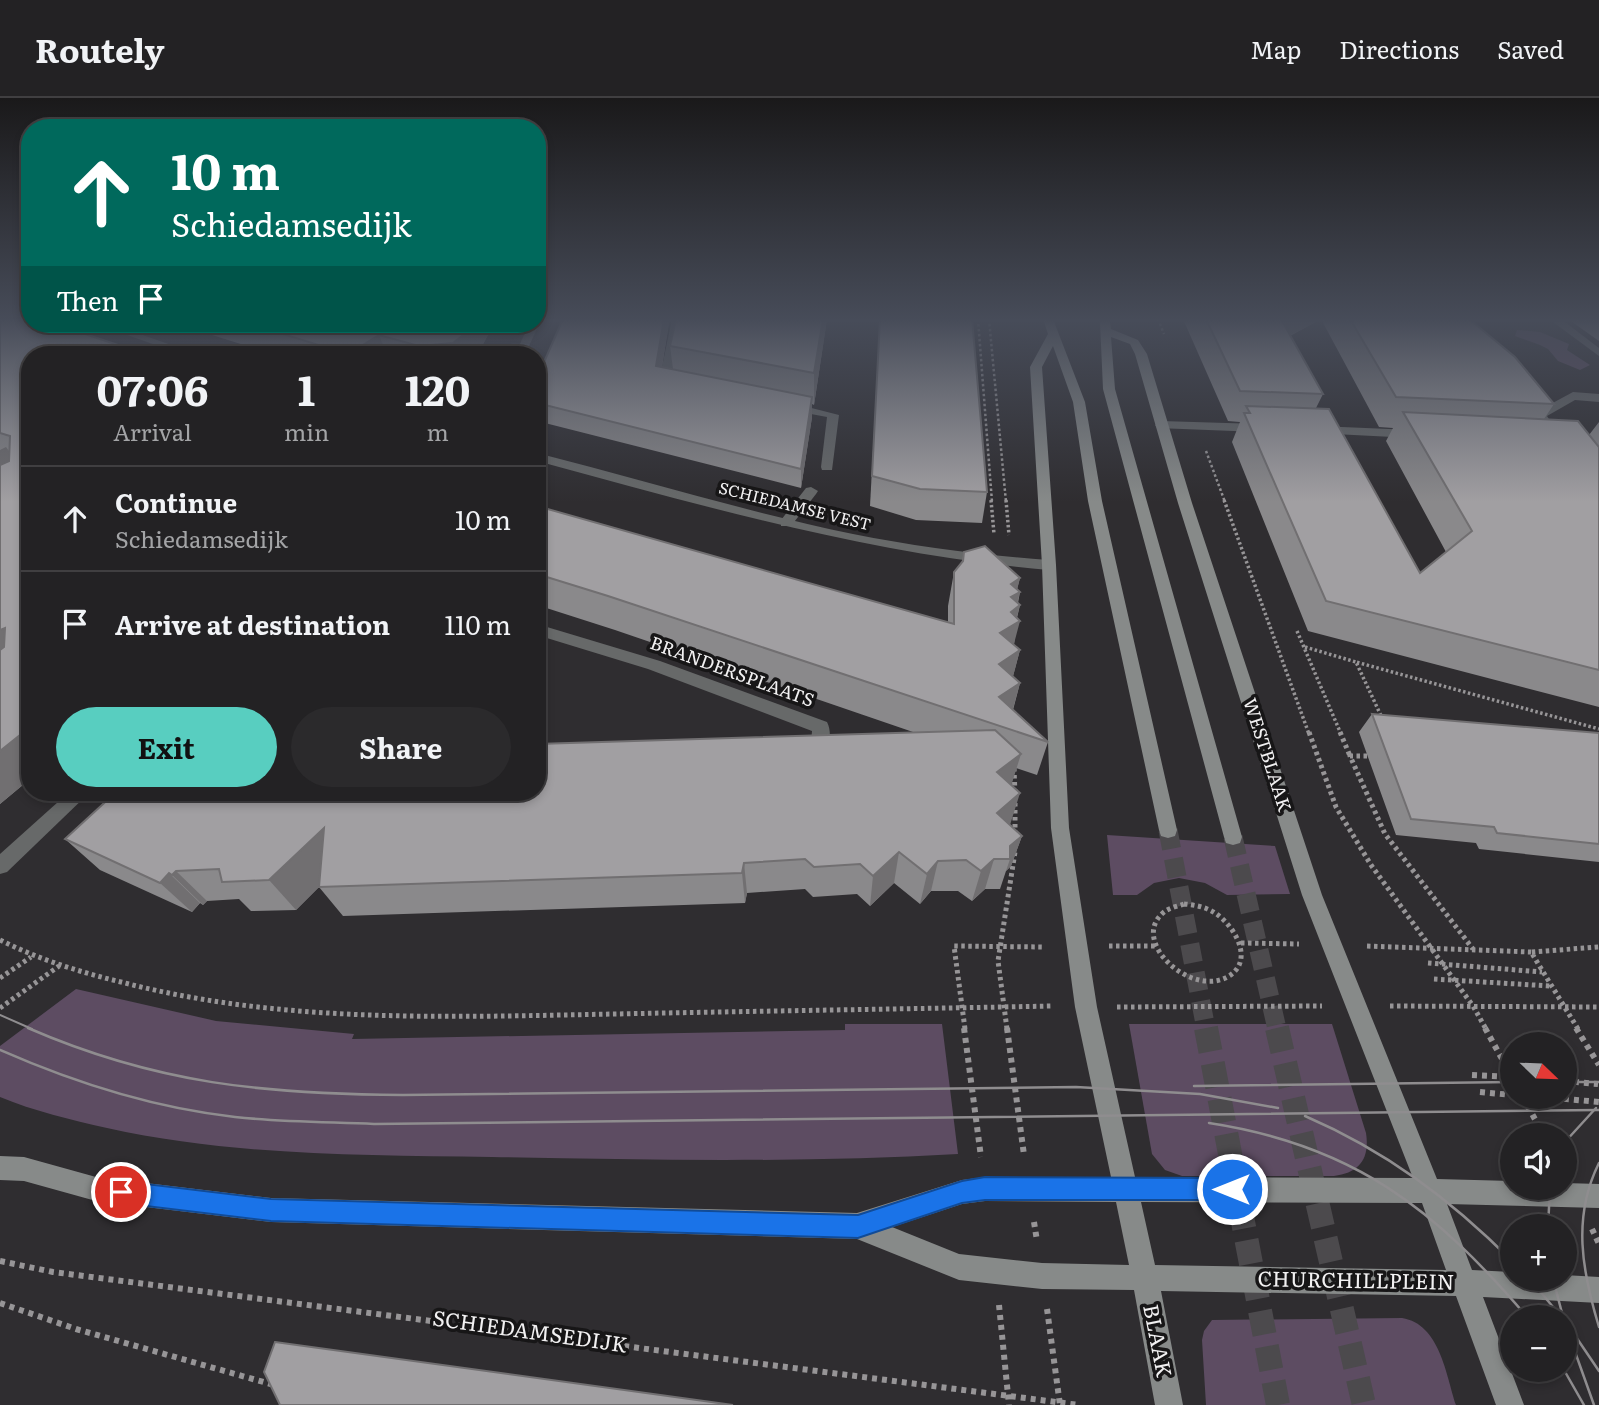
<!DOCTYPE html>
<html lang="en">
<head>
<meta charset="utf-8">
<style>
  :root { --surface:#232224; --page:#2b2a2c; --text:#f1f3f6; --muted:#a3a4a6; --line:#403f41; --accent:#58cec0 }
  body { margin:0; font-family:Literata,serif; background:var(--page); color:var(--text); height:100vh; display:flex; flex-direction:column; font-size:26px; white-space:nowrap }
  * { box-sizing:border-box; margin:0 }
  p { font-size:23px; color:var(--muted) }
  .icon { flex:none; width:38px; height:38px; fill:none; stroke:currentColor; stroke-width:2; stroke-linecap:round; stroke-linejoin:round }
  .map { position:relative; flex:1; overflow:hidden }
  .drawer { position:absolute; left:21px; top:248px; width:525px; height:455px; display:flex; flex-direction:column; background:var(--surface); border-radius:28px; box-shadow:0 4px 10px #0003,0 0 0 2px var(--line) }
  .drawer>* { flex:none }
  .top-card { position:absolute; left:21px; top:21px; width:525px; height:214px; border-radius:28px; box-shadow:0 4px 10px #0003,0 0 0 2px var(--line); background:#00695c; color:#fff; overflow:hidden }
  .needle { width:46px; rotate:113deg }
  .buttons { position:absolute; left:1500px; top:934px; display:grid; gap:14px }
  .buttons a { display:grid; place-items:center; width:77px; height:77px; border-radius:50%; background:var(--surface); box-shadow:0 4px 10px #0003,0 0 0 2px var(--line); font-size:35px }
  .pin { position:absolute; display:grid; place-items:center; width:60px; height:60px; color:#fff; margin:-30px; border:4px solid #fff; border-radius:50%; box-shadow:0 2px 7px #0007 }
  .me { position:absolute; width:77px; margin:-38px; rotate:270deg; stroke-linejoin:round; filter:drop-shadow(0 0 5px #0008) }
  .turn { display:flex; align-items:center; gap:24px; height:147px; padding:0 35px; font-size:32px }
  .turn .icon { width:91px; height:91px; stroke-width:2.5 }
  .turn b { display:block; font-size:49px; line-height:60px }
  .then { display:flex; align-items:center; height:66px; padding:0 35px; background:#0003; gap:14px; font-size:26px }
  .eta { display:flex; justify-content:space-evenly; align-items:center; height:119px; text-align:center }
  .eta b { font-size:42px; font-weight:700; line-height:49px }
  .button { display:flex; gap:14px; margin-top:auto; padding:14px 35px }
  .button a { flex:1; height:80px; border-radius:42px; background:var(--accent); color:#111; font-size:28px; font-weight:700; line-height:80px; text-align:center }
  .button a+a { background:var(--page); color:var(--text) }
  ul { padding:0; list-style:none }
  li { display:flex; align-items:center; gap:21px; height:105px; padding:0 35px; border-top:2px solid var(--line) }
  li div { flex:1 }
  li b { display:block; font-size:26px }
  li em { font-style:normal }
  header { display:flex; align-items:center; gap:42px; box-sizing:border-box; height:98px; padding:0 35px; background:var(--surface); border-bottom:2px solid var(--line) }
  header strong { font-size:33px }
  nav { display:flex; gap:38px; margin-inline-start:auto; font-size:24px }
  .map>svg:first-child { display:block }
  .green { fill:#5d4c62 }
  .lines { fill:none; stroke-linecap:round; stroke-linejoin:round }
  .secondary-tunnel-far1 { stroke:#4c4a4d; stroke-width:19; stroke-dasharray:19 10; stroke-linecap:butt }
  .secondary-tunnel { stroke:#4c4a4d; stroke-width:24; stroke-dasharray:24 12; stroke-linecap:butt }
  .path-far3 { stroke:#979597; stroke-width:2.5; stroke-dasharray:2.5 2.5; stroke-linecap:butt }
  .path-far2 { stroke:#979597; stroke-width:3.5; stroke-dasharray:2.5 2.5; stroke-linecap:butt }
  .path-far1 { stroke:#979597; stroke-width:5; stroke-dasharray:3.5 3.5; stroke-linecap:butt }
  .path { stroke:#979597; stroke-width:6; stroke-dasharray:5 5; stroke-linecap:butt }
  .lane { fill:#676969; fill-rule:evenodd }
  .street { fill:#676969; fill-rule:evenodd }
  .secondary { fill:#878a89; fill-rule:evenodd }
  .tram-far1 { stroke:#8f8d8f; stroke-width:2 }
  .tram { stroke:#8f8d8f; stroke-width:2.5 }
  .wall { fill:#8a898b; fill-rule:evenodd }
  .shaded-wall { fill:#716f71 }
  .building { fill:#a19fa2; stroke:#716f71; stroke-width:2 }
  .route { fill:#1a73e8; stroke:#114b97; stroke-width:2 }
  .labels { text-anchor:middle; stroke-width:7; stroke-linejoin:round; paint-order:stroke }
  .far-street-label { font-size:16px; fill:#f2f1f2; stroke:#171617 }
  .street-label { font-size:18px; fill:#f2f1f2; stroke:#171617 }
  .near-street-label { font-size:21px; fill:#f2f1f2; stroke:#171617 }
</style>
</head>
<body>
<header>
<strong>Routely</strong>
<nav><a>Map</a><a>Directions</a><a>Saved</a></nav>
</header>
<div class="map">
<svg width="1599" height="1307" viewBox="0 0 1599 1307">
  <rect width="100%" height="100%" fill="#2f2d30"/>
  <g class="green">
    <path d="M1517,232L1540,234L1569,246L1567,252L1590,267L1580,272L1558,263L1548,251L1540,247L1515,238Z"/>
    <path d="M1107,737L1275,748L1290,796L1227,797L1205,785L1179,780L1154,785L1137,797H1113Z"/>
    <path d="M76,891L216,923L354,936L352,941L845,932V926H942L958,1056C802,1065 648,1062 492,1059C362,1057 234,1058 107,1030C71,1022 34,1013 0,999V948Z"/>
    <path d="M1129,926H1332L1366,1035C1370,1061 1359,1075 1334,1078H1182L1165,1072L1152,1056Z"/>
    <path d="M1402,1220C1440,1226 1446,1277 1456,1307H1206L1202,1242L1204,1233L1212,1222Z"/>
  </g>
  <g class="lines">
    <g class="secondary-tunnel-far1">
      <path d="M1168,732L1206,931"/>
      <path d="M1233,739L1277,931"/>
    </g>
    <g class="secondary-tunnel">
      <path d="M1206,930L1278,1307"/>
      <path d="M1277,930L1364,1307"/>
    </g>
    <g class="path-far3">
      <path d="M978,221L992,404"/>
      <path d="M989,221L1006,404"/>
      <path d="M1158,221L1164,236"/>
      <path d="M1206,353L1225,404"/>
    </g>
    <g class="path-far2">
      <path d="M991,402L994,436"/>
      <path d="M1006,402L1009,437"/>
      <path d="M1224,402L1309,636"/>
      <path d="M1297,533L1341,636"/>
      <path d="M1305,549L1356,564"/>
      <path d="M1383,622L1356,564L1599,631"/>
    </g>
    <g class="path-far1">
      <path d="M1309,634L1336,709L1371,767L1473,908L1486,931"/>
      <path d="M1340,634L1350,658"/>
      <path d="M1367,658H1350L1385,736L1473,851"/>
      <path d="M1014,670L1015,696"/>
      <path d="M1015,705V735"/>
      <path d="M1184,806C1195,807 1206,809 1215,815C1234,827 1255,862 1229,878C1192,901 1128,843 1164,814C1169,810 1178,808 1184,806Z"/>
      <path d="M0,842C38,861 79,874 121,884C282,926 449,919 614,916C760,913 906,911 1052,908"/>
      <path d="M1241,845L1299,846"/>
      <path d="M1109,848H1156"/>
      <path d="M1367,848L1531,854"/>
      <path d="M1428,865L1542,874"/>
      <path d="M0,880L31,859"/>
      <path d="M1434,881L1550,888"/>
      <path d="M1390,908L1599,909"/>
      <path d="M1117,909L1322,908"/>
      <path d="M0,910L59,868"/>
      <path d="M965,931L954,848L1044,849"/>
      <path d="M1007,931L998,863L1015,754"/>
      <path d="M1578,931L1531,854L1599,849"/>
    </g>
    <g class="path">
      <path d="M964,930L981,1059"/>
      <path d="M1007,930L1024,1057"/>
      <path d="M1485,930L1512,979"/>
      <path d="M1576,930L1599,967"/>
      <path d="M1472,977L1512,979"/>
      <path d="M1564,983L1598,986"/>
      <path d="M1480,994L1512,997"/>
      <path d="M1523,999L1544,1038"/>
      <path d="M1544,999L1599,1004"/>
      <path d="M1034,1124L1037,1143"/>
      <path d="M1592,1131L1599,1146"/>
      <path d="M0,1163L53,1174L1079,1307"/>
      <path d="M0,1205L76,1231L274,1287"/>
      <path d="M999,1207L1009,1307"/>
      <path d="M1047,1211L1060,1307"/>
    </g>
    <g class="lane">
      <path d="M672,221H682L671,281L681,285L675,288L659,283Z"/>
      <path d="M788,304L839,317L832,372H822L821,369L827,319L784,311V305Z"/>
      <path d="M811,389L818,393L816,396L791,428H781V422L806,390Z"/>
      <path d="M537,526L660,563L827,624C832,633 830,649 825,657L810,660L804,658L801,653L804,648L811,646L812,633L648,571L537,537Z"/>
    </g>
    <g class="street">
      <path d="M1549,221H1561L1599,250V258Z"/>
      <path d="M538,224L539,226L525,257H515L529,226Z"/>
      <path d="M96,226H111L200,257H184Z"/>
      <path d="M1573,294L1599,296V304L1575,302L1547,318L1552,326L1550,329H1542L1534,317L1536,314Z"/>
      <path d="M1161,323L1259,326L1265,330L1259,334L1157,330L1155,327Z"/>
      <path d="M1318,328L1413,332L1419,336L1413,340L1314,335L1312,332Z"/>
      <path d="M537,355C643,382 747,414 853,436C918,449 983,457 1049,462L1056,467L1049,472C873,457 707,409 537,363Z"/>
      <path d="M68,695H89L7,774L0,776V756Z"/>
    </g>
    <path class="secondary" d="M1043,221H1053L1085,304L1102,403L1177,732L1175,738L1168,740L1161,738L1159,732L1088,403L1073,304L1053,248L1042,269L1056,467L1069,730L1097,909L1135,1079L1413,1080L1302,797L1178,405L1135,256L1130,246L1111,239L1115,291L1242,739L1240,745L1233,747L1226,745L1224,739L1103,291L1100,224L1105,221L1110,224L1111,231L1138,242L1147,256L1192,405L1322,797L1437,1081L1512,1083V1090H1564V1085L1599,1086V1110L1447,1106L1472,1172L1512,1174V1181H1564V1177L1599,1179V1205L1483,1199L1524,1307H1496L1456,1198L1161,1193L1183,1307H1155L1134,1192L1042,1191L959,1182L857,1141L271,1124L96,1103L24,1083L0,1082V1058L24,1059L96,1079L271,1100L857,1115L962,1082L985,1079H1111L1075,909L1051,730L1042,467L1030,269L1048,236ZM985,1103L1116,1104L1129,1167L1042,1165L959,1156L892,1129L962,1106ZM1141,1104L1422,1105L1446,1172L1155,1167Z"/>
    <path class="tram-far1" d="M0,917L32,931"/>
    <g class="tram">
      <path d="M28,930C157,986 265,996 403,997L1076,989L1200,996L1278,1010"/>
      <path d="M0,952C75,985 153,1010 235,1019C281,1024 328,1024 374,1026L1599,1012"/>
      <path d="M1564,984H1599"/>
      <path d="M1194,988L1512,984"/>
      <path d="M1305,1018C1386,1053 1450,1101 1512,1163"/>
      <path d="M1209,1025C1354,1047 1435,1111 1528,1220"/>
      <path d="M1564,1045L1596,1010"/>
      <path d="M1599,1065C1572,1119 1582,1173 1599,1229"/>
      <path d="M1548,1129L1550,1090"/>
      <path d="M1530,1181L1562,1220"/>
      <path d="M1553,1181L1562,1215"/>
      <path d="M1564,1223L1594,1307"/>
      <path d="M1574,1236L1599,1273"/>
      <path d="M1564,1272L1584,1307"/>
    </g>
  </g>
  <g class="wall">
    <path d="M0,221L30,226H71L69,231L30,257V681L0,706Z"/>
    <path d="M563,221H668L669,225L662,269L673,271L670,248L827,221L814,307L812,306V319L801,390L537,323V280Z"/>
    <path d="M880,221L987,394L982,425L916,422L870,408Z"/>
    <path d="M1183,221H1469L1554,306L1544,321L1589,337L1599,324V609L1308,533L1232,344L1240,324L1228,323ZM1321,221L1379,329L1393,330L1386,343L1446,454L1420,475L1316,310L1323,296L1290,238Z"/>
    <path d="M1568,221H1599V243Z"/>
    <path d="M177,226H494L477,257H276Z"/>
    <path d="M537,408L948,524V508L954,474L962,464L964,454L1020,480L1017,491L1020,494L1018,505L1020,507L1017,520L1014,547L1020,552L1013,578L1020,585L1013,612L1048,644L1037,677L1016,670L1011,687L1010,727L1022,738L1011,768L1006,773L1000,791H985L972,803L958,793H931L920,806L894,785L870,808L857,796L813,799L805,791L747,795L745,805L343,818L319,789L296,812L251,813L239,801L207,803L203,807L200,805L192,814L100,772L65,741L913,634L615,532L537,507Z"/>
    <path d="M1372,616L1599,635V764L1479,751L1476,745L1396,737L1359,634Z"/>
  </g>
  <g class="shaded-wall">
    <path d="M664,221H668L669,225L659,286L656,268Z"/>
    <path d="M823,221H827L814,307V275Z"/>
    <path d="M1280,221H1321L1268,249Z"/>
    <path d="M47,226H71L63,250Z"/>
    <path d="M472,226H494L477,257H423L419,248Z"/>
    <path d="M379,237L387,257H349L348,256Z"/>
    <path d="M812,299V319L801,390V371Z"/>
    <path d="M6,349L28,378L0,393V352Z"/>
    <path d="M1020,480L1016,496L1020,494L1016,510L1020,507L1015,526L1020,523L1011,557L1000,535L1011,486Z"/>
    <path d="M5,530L30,557L0,575V532Z"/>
    <path d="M1020,552L1011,586L999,566Z"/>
    <path d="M1020,585L1011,618L999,599Z"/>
    <path d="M30,629V681L0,706V653Z"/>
    <path d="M1021,656L1011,688L997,674Z"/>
    <path d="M1020,695L1010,727L997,715Z"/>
    <path d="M324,730L347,761L296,812L269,782Z"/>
    <path d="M1022,738L1011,768L1006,773L1010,761V748Z"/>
    <path d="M899,754L894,785L870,808L873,778Z"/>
    <path d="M994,761L985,791L972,803L981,773Z"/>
    <path d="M938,763L931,793L920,806L927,776Z"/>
    <path d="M744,765L747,795L745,805L742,775Z"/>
    <path d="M176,773L207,803L203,807L172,777Z"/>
    <path d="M169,775L200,805L192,814L160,785Z"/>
  </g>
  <g class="building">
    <path d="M0,221H30V226H55L148,257H30V629L0,653V552L4,549L5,530L0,532V367L9,363L10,338L0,335Z"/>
    <path d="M563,221H664L656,268L812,299L801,371L537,305V280Z"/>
    <path d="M676,221H823L814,275L670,248Z"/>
    <path d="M880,221H972L987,394L920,391L872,378Z"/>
    <path d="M1206,221H1281L1323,296L1240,293Z"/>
    <path d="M1350,221H1469L1515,259L1554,306L1396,299Z"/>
    <path d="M250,226H472L467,234L453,245L419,248L379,237L348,256Z"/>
    <path d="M1246,308L1329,311L1420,475L1472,433L1403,314L1578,323L1599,349V572L1326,503L1244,315H1250Z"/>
    <path d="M537,408L954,526V474L963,463L964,454L985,448L1020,480L1011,486L1020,494L1011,499L1020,507L1011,514L1020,523L1000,535L1020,552L999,566L1020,585L999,599L1048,644L608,498L537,476Z"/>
    <path d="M1372,616L1599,635V746L1497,735L1494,729L1411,721Z"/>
    <path d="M995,632L1021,656L997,674L1020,695L997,715L1022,738L1010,748V761H994L981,773L966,762L938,763L927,776L899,754L873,778L860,766L814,769L805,761L744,765L742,775L319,789L324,730L269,782L222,784L219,771L176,773L172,777L169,775L160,785L65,741L115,695H537V646Z"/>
    <path d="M275,1244L733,1307H280L264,1274Z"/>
  </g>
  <linearGradient id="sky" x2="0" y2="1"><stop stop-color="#1a191a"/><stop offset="0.55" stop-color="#474c59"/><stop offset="1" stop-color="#474c59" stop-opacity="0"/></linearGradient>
  <rect width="1599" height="404" fill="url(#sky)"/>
  <path class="route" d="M985,1079L1232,1080L1240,1083L1243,1091L1240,1099L1232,1102H985L962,1105L858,1140L271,1123L121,1105L113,1102L110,1094L113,1086L121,1083L271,1101L858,1117L962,1083Z"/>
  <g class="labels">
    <g class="far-street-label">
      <text transform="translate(795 408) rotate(14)" y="6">SCHIEDAMSE VEST</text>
    </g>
    <g class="street-label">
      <text transform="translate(732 574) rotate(20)" y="6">BRANDERSPLAATS</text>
      <text transform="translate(1267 657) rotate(72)" y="6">WESTBLAAK</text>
    </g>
    <g class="near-street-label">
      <text transform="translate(1356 1183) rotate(1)" y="7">CHURCHILLPLEIN</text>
      <text transform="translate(530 1234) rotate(8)" y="7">SCHIEDAMSEDIJK</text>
      <text transform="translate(1157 1243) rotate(79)" y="7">BLAAK</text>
    </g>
  </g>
</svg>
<div class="buttons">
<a><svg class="needle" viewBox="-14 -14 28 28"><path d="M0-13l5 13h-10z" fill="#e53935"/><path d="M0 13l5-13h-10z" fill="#a3a4a6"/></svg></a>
<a><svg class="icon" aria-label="sound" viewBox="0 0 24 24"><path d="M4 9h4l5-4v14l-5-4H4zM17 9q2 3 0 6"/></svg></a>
<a>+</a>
<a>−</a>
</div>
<div class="pin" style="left:121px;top:1094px;background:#d93025"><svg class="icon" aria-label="arrive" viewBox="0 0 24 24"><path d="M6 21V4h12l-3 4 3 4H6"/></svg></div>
<svg class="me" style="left:1232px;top:1091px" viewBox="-20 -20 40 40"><circle r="17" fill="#1a73e8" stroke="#fff" stroke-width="3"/><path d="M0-11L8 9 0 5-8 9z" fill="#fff"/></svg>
<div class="top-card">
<div class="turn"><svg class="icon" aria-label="ahead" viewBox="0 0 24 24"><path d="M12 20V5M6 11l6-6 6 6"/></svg><div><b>10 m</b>Schiedamsedijk</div></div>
<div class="then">Then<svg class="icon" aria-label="arrive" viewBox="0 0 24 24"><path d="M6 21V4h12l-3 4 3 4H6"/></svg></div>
</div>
<section class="drawer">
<div class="eta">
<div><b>07:06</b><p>Arrival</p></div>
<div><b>1</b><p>min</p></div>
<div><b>120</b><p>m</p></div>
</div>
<ul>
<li><svg class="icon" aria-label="ahead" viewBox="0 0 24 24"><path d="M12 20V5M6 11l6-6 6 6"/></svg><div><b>Continue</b><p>Schiedamsedijk</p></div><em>10 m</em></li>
<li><svg class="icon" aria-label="arrive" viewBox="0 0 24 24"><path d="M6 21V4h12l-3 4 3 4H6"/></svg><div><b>Arrive at destination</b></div><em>110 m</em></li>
</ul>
<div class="button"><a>Exit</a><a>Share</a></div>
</section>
</div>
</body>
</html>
